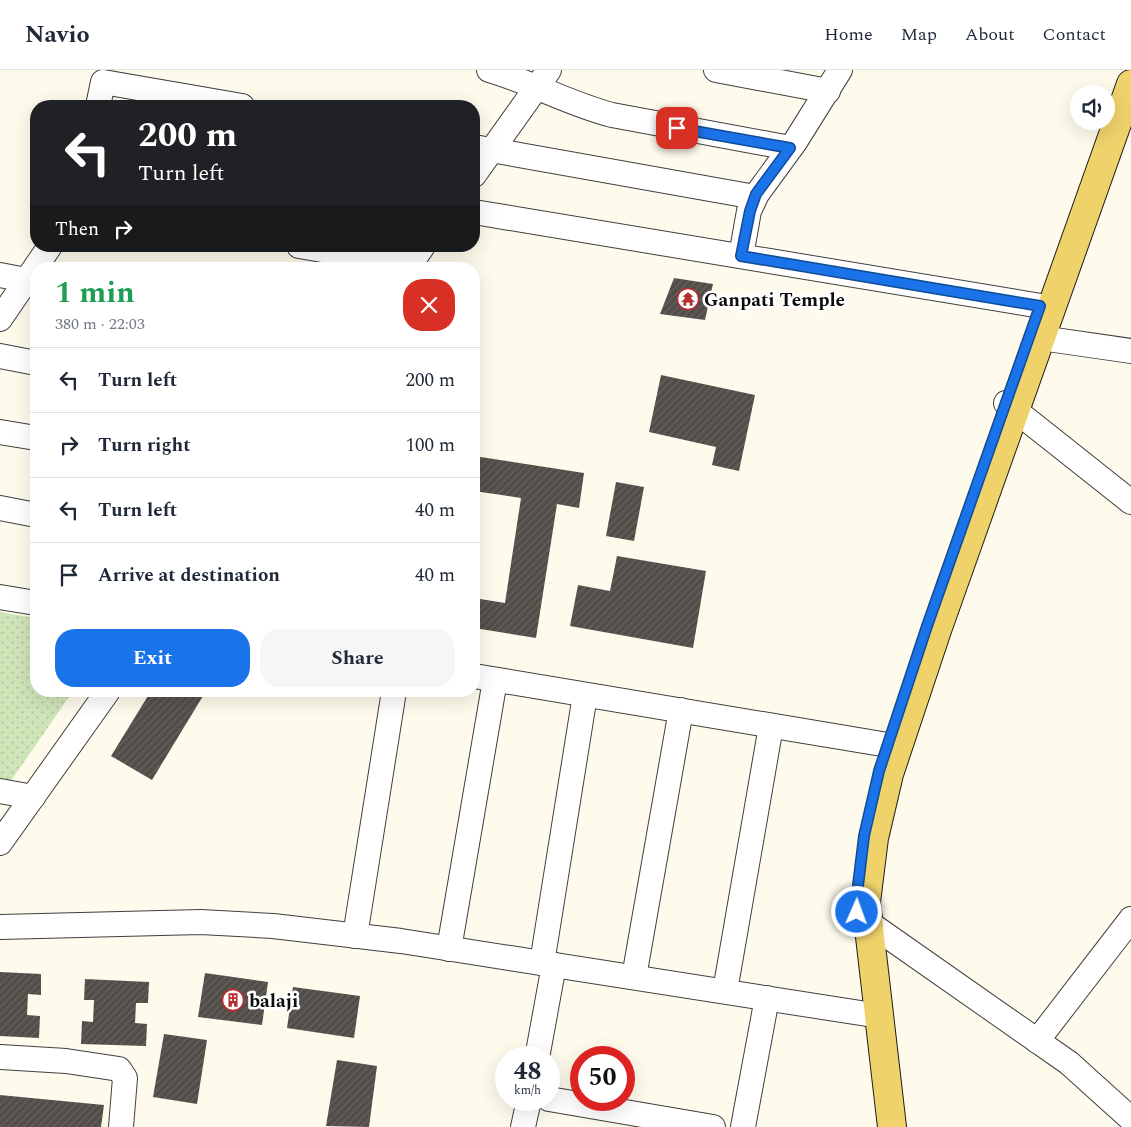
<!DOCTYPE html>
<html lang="en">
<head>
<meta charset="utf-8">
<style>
  :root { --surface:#fff; --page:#f6f6f7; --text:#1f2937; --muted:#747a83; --line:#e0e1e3; --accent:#1a73e8 }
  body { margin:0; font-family:Spectral,serif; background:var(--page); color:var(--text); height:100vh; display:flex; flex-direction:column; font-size:19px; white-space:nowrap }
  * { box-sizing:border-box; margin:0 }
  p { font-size:16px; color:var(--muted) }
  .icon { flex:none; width:28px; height:28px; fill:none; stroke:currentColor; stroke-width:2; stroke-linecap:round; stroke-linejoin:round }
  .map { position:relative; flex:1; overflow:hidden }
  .sheet { position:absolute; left:30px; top:192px; width:450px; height:435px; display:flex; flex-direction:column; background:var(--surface); border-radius:20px; box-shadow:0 5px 20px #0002 }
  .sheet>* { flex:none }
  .top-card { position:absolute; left:30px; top:30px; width:450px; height:152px; border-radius:20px; box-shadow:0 5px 20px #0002; background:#202124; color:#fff; overflow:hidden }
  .controls { position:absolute; left:1070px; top:15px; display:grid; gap:10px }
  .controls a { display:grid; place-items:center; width:45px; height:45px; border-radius:50%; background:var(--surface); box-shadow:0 5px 20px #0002; font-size:25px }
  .speed { position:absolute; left:495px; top:976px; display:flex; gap:10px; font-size:25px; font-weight:700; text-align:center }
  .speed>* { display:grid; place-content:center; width:65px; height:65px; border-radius:50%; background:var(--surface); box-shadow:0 5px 20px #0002; line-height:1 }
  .speed small { font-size:12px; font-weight:400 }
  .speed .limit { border:8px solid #d22; background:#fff; color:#111 }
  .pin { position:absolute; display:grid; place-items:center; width:42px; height:42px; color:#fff; margin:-21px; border-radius:10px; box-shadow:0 2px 8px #0006 }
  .me { position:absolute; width:55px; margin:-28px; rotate:2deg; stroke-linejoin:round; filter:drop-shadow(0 0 4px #0008) }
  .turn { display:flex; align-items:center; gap:18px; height:105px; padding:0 25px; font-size:22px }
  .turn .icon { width:65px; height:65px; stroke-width:2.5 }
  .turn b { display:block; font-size:35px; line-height:42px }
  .then { display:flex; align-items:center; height:48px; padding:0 25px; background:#0003; gap:10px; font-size:19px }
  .round { display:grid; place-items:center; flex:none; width:52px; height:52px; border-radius:20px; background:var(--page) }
  .head { display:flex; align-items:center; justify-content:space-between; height:85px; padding:0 25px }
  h1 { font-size:30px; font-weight:700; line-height:38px; color:#1e9e55 }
  .cta { display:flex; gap:10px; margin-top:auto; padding:10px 25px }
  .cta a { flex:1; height:58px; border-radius:20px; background:var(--accent); color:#fff; font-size:20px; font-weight:700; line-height:58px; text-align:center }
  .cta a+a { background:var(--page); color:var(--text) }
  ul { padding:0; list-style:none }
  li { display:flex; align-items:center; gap:15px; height:65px; padding:0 25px; border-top:1px solid var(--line) }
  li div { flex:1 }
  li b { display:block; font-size:19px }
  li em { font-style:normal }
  header { display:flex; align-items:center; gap:30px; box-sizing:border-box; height:70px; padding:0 25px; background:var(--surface); border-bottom:1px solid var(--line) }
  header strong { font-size:24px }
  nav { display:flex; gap:28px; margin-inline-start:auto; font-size:18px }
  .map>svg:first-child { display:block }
  .green { fill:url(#green-dots) }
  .building { fill:url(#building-hatch) }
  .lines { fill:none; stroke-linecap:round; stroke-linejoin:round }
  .minor-casing { stroke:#3f3f3f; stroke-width:26 }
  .major-casing { stroke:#1d1d1d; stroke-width:30 }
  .minor { stroke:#fff; stroke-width:24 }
  .major { stroke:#efd26a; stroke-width:28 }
  .route-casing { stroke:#114b97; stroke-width:12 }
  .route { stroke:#1a73e8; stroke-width:9 }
  .labels { text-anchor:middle; stroke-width:5; stroke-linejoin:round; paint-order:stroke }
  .poi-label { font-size:19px; font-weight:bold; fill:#0c0c0c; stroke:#fff; text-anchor:start }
</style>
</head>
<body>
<header>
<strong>Navio</strong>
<nav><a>Home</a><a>Map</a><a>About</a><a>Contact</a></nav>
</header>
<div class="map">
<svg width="1131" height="1057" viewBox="0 0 1131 1057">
  <defs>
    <pattern id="green-dots" width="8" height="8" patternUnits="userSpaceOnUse" patternTransform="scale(1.25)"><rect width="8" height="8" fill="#cfe5b8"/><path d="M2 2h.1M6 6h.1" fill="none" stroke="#b1c39d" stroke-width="1.8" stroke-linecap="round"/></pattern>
    <pattern id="building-hatch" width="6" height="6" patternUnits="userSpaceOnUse" patternTransform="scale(1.25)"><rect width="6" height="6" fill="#534d49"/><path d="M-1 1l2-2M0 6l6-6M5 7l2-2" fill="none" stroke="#67625f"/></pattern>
  </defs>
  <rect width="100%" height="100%" fill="#fefbec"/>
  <path class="green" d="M0,542L36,548V621H73L6,718L0,717Z"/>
  <g class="building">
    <path d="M674,208L713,214L705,250L660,244Z"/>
    <path d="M661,305L755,325L739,401L712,395L716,377L649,362Z"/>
    <path d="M474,386L584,403L579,438L557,434L536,568L474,558V528L505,533L521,428L474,421Z"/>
    <path d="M616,412L644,417L634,471L606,466Z"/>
    <path d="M617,486L706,501L693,578L570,556L578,515L610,521Z"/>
    <path d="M151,621H206L152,710L111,686Z"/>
    <path d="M0,902L41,904V925L28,924L27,945L40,946L39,968L0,966Z"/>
    <path d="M205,903L268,912L262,955L198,947Z"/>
    <path d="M85,909L149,912L148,933H136L135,953L147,954L146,976L81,974L82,951L93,952L94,930H84Z"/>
    <path d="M293,917L360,926L354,968L287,958Z"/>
    <path d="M164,964L207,970L197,1034L153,1027Z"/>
    <path d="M337,990L377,996L369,1057L326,1056Z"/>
    <path d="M0,1025L104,1035L101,1057H0Z"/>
  </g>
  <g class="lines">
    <g class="minor-casing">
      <g id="minor">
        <path d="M489,0C531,12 569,34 612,45L790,78"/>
        <path d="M716,0L828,21"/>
        <path d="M98,36L103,12L242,36"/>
        <path d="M474,77L755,127"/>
        <path d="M474,105L549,0"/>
        <path d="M474,142L1041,236"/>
        <path d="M299,176L409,195"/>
        <path d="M741,186L749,141L757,124L795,72L840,0"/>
        <path d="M407,199L423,176"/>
        <path d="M0,205L36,212"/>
        <path d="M0,249L50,176"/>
        <path d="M1041,268L1131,281"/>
        <path d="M0,286L36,293"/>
        <path d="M1006,333L1131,432"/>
        <path d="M0,362L36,368"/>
        <path d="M0,438L36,445"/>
        <path d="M0,527L36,533"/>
        <path d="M474,606L888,675"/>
        <path d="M0,721L33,727"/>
        <path d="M0,773L108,621"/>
        <path d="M858,852L869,853L1069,993L1131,1049"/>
        <path d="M0,857L201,852L273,856L401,871L867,944"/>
        <path d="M355,866L394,621"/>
        <path d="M449,879L495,610"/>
        <path d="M542,893L585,625"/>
        <path d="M634,907L681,640"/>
        <path d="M725,921L771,656"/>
        <path d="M1037,971L1131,849"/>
        <path d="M0,987L66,991L119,999L125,1008L121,1057"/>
        <path d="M537,988L554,895"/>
        <path d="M549,1029L713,1057"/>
        <path d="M523,1057L529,1030"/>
        <path d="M743,1057L767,928"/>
      </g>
    </g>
    <g class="major-casing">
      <path id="major" d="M892,1057L866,832L874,768L889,704L937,560L1131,14"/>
    </g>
    <use href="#minor" class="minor"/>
    <use href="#major" class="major"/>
  </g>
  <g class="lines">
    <g class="route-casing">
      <path id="route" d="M677,58L790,78L756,124L750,141L741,186L1040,236L927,556L879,701L864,766L856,832L857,842"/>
    </g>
    <use href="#route" class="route"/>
  </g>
  <defs>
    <g id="temple-ring" transform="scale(1.125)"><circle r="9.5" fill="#fff" stroke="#b22e31" stroke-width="1.5"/><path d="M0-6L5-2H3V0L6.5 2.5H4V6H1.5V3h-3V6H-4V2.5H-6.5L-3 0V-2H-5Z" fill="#b22e31"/></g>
    <g id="building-ring" transform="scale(1.125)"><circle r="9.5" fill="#fff" stroke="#b22e31" stroke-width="1.5"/><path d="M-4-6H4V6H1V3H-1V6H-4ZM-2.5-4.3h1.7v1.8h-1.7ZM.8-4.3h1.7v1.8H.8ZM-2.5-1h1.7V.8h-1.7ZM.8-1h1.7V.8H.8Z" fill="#b22e31"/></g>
  </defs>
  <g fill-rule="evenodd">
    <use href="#temple-ring" x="688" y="229"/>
    <use href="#building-ring" x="233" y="930"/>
  </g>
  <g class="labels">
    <g class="poi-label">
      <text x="704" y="236">Ganpati Temple</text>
      <text x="249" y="937">balaji</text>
    </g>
  </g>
</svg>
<div class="controls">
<a><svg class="icon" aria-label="sound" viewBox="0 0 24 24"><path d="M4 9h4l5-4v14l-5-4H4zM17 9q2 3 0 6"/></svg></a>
</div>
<div class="speed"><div>48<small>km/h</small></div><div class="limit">50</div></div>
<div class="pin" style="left:677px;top:58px;background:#d93025"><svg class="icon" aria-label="arrive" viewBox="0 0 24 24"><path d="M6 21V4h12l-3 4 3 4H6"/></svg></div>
<svg class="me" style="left:857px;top:842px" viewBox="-20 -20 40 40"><circle r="17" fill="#1a73e8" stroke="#fff" stroke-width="3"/><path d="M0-11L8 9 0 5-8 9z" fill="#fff"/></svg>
<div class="top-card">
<div class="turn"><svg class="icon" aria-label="left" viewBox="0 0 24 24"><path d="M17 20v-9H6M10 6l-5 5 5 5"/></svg><div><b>200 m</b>Turn left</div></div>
<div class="then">Then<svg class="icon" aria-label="right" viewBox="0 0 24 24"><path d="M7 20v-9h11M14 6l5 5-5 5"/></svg></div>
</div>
<section class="sheet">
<div class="head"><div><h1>1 min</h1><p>380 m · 22:03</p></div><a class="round" style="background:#d93025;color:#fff"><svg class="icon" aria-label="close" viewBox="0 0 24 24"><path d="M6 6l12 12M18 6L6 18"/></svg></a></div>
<ul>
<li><svg class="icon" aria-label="left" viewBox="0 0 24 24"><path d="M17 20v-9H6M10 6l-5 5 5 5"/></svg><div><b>Turn left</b></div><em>200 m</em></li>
<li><svg class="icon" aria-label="right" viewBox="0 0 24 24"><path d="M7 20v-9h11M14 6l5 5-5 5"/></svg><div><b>Turn right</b></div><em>100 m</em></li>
<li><svg class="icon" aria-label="left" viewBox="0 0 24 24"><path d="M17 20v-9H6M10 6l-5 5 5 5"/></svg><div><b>Turn left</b></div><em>40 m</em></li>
<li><svg class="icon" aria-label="arrive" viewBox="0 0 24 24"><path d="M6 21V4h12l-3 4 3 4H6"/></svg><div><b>Arrive at destination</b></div><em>40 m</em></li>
</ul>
<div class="cta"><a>Exit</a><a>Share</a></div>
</section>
</div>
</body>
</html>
